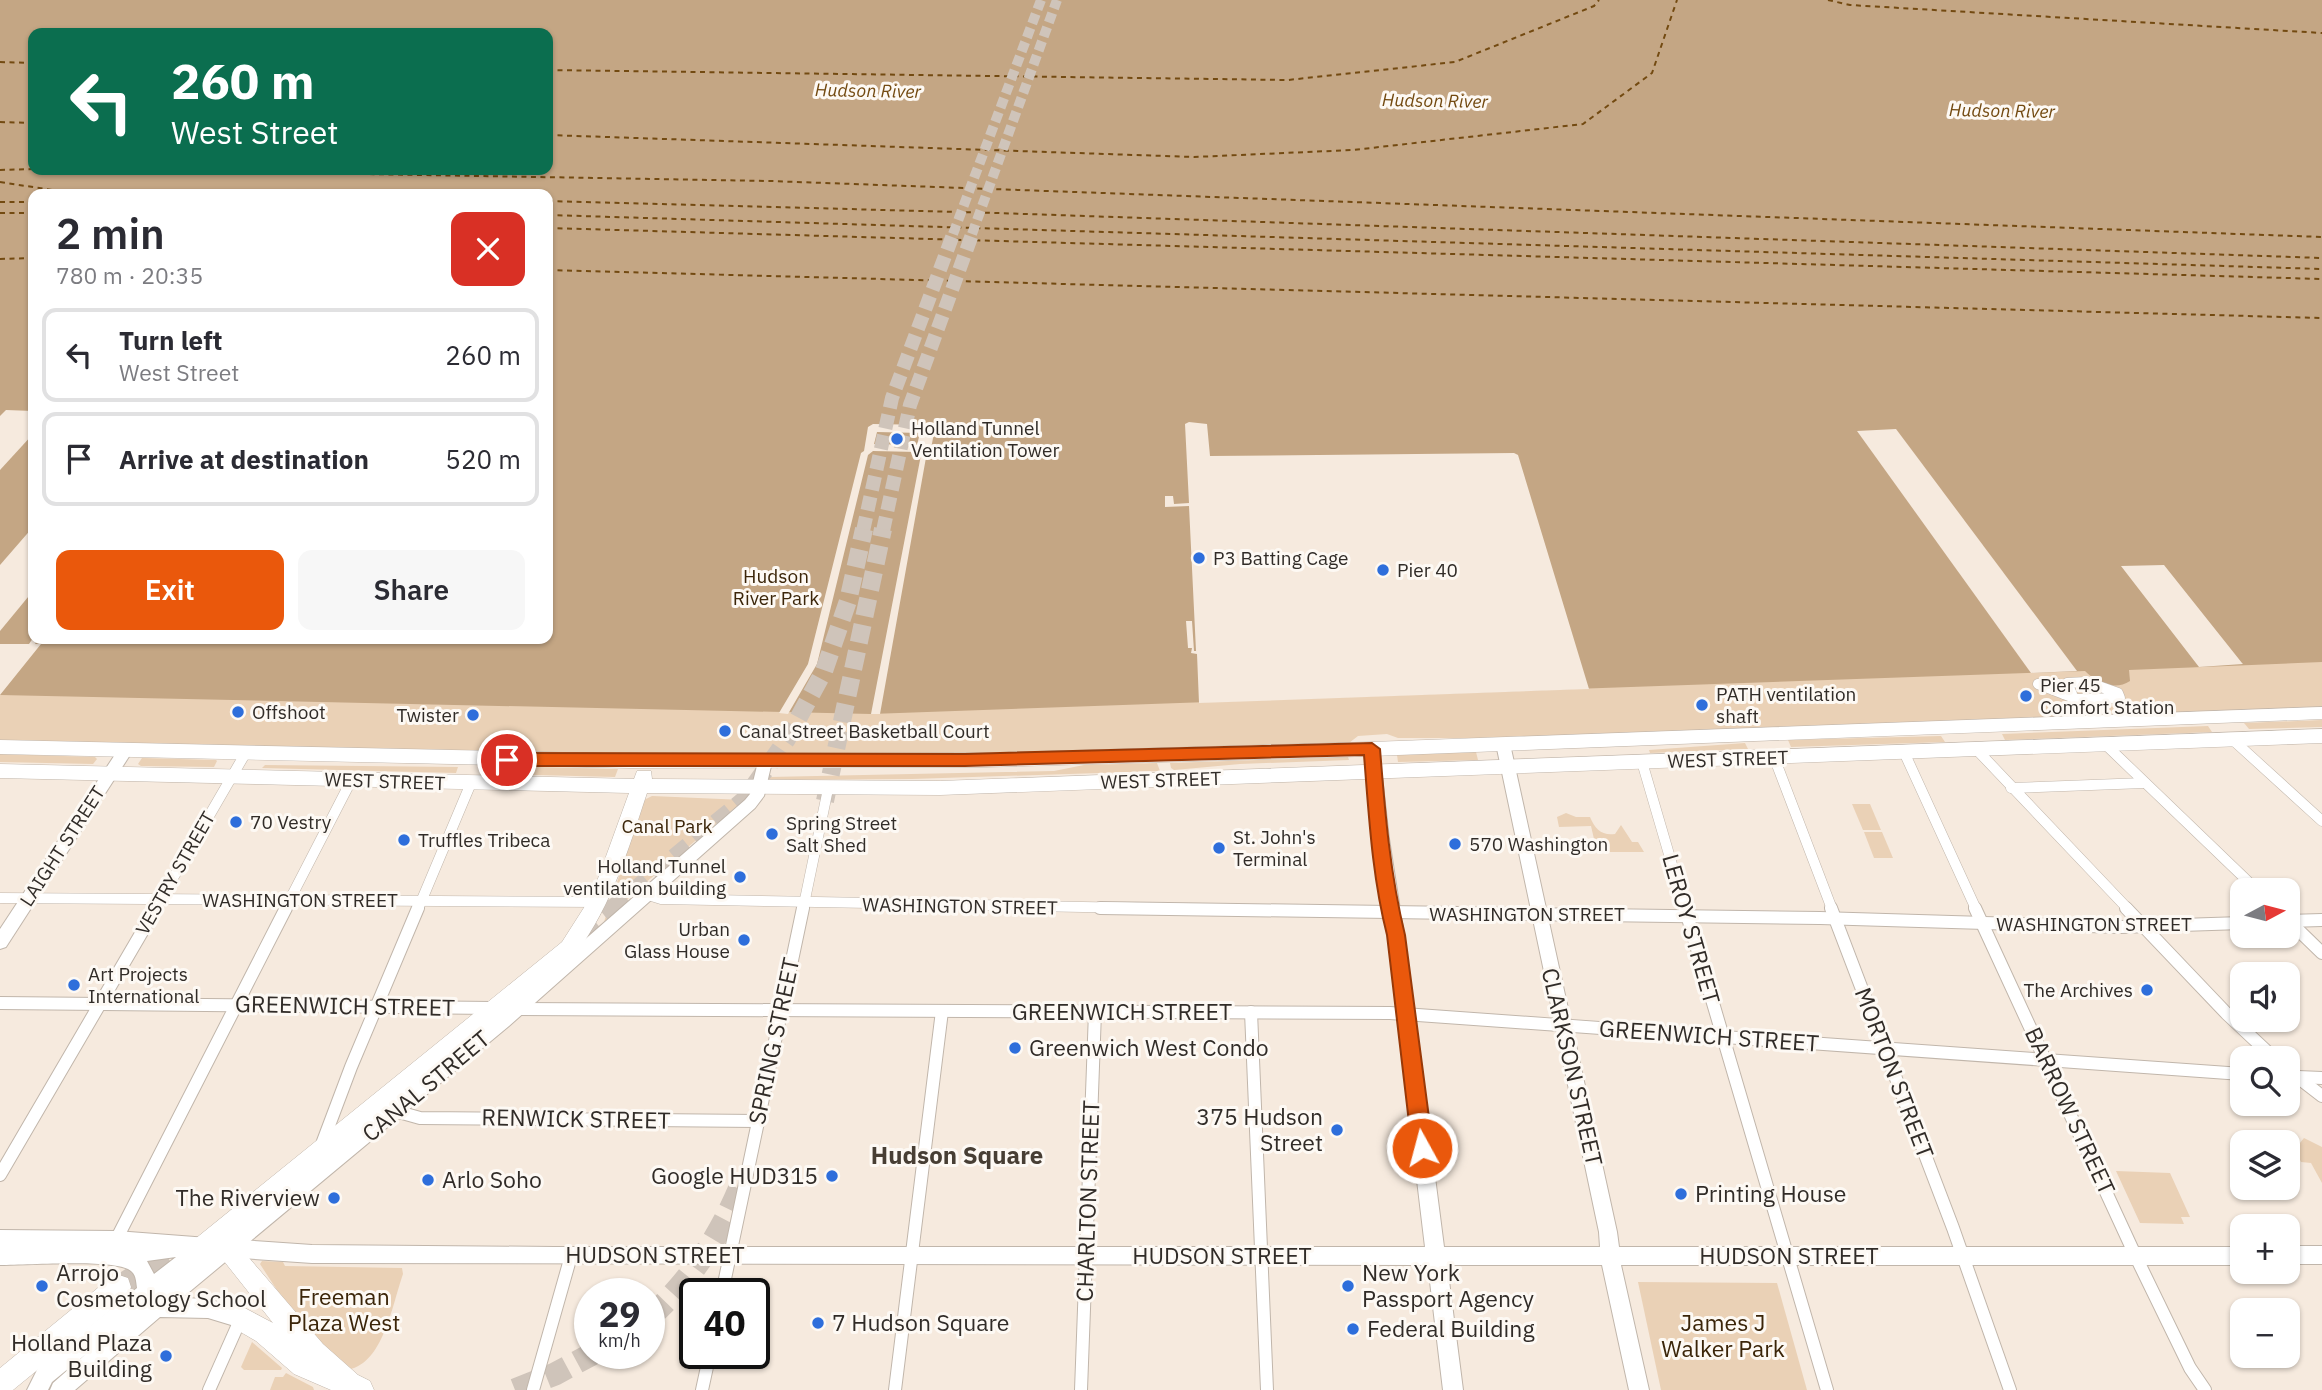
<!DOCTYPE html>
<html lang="en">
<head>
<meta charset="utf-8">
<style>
  :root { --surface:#fff; --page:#f7f7f7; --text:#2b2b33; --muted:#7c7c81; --line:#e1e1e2; --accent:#ea580c }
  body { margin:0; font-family:"IBM Plex Sans",sans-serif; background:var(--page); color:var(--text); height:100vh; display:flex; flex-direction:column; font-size:26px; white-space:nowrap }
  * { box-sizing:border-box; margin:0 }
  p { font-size:23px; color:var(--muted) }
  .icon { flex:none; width:38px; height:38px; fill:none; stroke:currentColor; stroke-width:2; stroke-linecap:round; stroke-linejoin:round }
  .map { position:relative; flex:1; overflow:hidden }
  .panel { position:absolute; left:28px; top:189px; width:525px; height:455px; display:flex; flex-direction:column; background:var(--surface); border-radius:14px; box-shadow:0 2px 5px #0004 }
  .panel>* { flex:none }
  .top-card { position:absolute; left:28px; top:28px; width:525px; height:147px; border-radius:14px; box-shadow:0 2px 5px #0004; background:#0b6e4f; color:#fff; overflow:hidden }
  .needle { width:46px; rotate:83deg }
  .controls { position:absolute; left:2230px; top:878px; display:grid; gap:14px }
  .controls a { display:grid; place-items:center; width:70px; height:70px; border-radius:14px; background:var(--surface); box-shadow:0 2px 5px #0004; font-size:35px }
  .speed { position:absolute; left:574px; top:1278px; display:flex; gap:14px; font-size:35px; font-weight:700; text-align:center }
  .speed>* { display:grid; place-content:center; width:91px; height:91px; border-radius:50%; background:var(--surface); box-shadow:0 2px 5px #0004; line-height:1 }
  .speed small { font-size:18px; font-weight:400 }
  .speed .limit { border:4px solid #111; border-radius:10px; background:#fff; color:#111 }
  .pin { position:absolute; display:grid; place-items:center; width:60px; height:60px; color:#fff; margin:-30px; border:4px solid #fff; border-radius:50%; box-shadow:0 2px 7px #0007 }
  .me { position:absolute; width:77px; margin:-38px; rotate:353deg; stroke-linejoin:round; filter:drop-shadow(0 0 5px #0008) }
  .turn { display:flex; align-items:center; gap:24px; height:147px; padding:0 28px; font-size:32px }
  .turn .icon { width:91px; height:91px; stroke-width:2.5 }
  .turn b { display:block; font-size:49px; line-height:60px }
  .round { display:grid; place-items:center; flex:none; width:74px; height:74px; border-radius:14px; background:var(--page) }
  .headline { display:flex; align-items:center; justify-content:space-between; height:119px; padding:0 28px }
  h1 { font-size:42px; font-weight:600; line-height:52px }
  .action { display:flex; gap:14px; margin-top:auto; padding:14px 28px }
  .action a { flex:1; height:80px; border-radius:14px; background:var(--accent); color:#fff; font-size:28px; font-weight:600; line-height:80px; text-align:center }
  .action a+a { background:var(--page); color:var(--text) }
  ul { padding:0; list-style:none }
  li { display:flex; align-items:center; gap:21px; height:94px; margin:0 14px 10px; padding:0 14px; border:4px solid var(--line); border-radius:14px }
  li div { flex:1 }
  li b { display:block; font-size:26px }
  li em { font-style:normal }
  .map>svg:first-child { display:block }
  .green { fill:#ead1b6 }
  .water { fill:#c4a684; fill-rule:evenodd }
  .pier { fill:#f6eade; fill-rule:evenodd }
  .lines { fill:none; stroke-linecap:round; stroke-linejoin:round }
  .ferry { stroke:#734a11; stroke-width:2; stroke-dasharray:5 4.5; stroke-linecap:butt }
  .highway-tunnel-far3 { stroke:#cfc4ba; stroke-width:10; stroke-dasharray:10 5; stroke-linecap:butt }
  .highway-tunnel-far2 { stroke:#cfc4ba; stroke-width:14; stroke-dasharray:14 7; stroke-linecap:butt }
  .highway-tunnel-far1 { stroke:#cfc4ba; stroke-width:18; stroke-dasharray:18 9; stroke-linecap:butt }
  .highway-tunnel { stroke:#cfc4ba; stroke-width:23; stroke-dasharray:23 11; stroke-linecap:butt }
  .street-far1-casing { stroke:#c1b6ab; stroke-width:11 }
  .street-casing { stroke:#c1b6ab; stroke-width:14 }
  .secondary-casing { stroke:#c1b6ab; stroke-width:2 }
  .primary-casing { stroke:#c1b6ab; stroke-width:2 }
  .highway-casing { stroke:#c1b6ab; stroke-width:1 }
  .street-far1 { stroke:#fff; stroke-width:10 }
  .street { stroke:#fff; stroke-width:12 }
  .secondary { fill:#fff; fill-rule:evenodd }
  .primary { fill:#fff; fill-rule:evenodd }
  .highway { fill:#fff; fill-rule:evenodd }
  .route { fill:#ea580c; stroke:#983908; stroke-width:2 }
  .poi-dot { fill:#2e6edb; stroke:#fdf9f4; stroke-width:2.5 }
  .labels { text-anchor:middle; stroke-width:6; stroke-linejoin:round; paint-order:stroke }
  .far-water-label { font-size:18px; font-style:italic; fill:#734a11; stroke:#fdf9f4 }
  .poi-label { font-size:19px; fill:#312c28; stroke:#fdf9f4; text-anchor:start }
  .park-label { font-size:19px; fill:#3b2509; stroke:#fdf9f4 }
  .street-label { font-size:19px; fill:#312c28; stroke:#fdf9f4 }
  .near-street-label { font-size:23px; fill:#312c28; stroke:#fdf9f4 }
  .near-poi-label { font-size:23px; fill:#312c28; stroke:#fdf9f4; text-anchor:start }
  .near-park-label { font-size:23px; fill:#3b2509; stroke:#fdf9f4 }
  .near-neighbourhood-label { font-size:24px; font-weight:bold; fill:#473e34; stroke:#fdf9f4 }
</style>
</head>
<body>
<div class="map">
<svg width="2322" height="1390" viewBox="0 0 2322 1390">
  <rect width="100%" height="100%" fill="#f6eade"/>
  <g class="green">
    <path d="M0,409L33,639H548L2322,439V707L1486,738H1398L1387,734L1358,736L1349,743L992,754L637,755L0,740Z"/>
    <path d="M2322,720V727L2249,729L2244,723Z"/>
    <path d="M2208,726L2212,732L2005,740L2002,734Z"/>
    <path d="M1941,736L1945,742L1791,747L1788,740Z"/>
    <path d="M1745,743L1748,749L1650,753L1649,750Z"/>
    <path d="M1476,752L1478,760L1398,762L1397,755Z"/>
    <path d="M0,754L95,757L97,759L93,764L0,762Z"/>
    <path d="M1348,757L1349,760L1240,764L1174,770L1171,768L1170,763Z"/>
    <path d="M142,758L216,760L217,761L214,767L141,766L138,764Z"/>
    <path d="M1157,763L1160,771L912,779L768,780L769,777L1054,771L1084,765Z"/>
    <path d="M265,765L458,767L456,773L262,768Z"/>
    <path d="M502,766L618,769L615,777L502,774L500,772Z"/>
    <path d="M652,796L744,800L638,889L604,922L644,800Z"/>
    <path d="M1852,804H1870L1881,830H1863Z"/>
    <path d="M1566,813L1576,817H1590C1595,829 1602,836 1615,834L1621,825L1632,842H1638L1644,852H1597L1591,826L1559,827L1557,817Z"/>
    <path d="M1864,832H1882L1893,858H1874Z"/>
    <path d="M2304,1138L2322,1147V1183L2311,1163L2301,1162L2295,1149Z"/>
    <path d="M2116,1171L2170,1173L2190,1217H2181L2184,1224L2140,1223Z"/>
    <path d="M262,1261L283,1262L285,1266L402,1268L403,1274C392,1305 383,1367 345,1370L288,1307L260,1264Z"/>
    <path d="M1638,1282L1777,1283L1807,1390H1661Z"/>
    <path d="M252,1342L282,1368L281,1370H244L241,1367Z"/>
    <path d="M286,1373L313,1387L314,1390H270L275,1377H283Z"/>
  </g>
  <path class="water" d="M0,0H2322V662L2129,670L2130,681C2115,691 2097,683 2085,671L871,714L0,695ZM33,33H548V170H33ZM33,194H548V639H33Z"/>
  <g class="pier">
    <path d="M6,410L33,411V434L0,470V416Z"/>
    <path d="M1189,422L1207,424L1210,456L1514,453L1518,455L1589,689L1199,703L1197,654L1191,653L1192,648H1188L1186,621H1192L1194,651H1196L1189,506L1165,507V496H1173L1174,504L1189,503L1185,424Z"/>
    <path d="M873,424L931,425L935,427L931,449L927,452L880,714H871L921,455L917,452L873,451L868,455L817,664L788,714L779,713L808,664L861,453L864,451L868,427ZM877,432L920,433L917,445L874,444Z"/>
    <path d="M1896,429L1914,453L2077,671L2031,673L1857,431Z"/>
    <path d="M33,527V591L0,631V565Z"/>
    <path d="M2164,565L2242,663L2243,664L2199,667L2121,566Z"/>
    <path d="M33,638L38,639L35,644H41L0,695V644H29Z"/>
  </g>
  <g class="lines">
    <g class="ferry">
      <path d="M1828,0L1850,5L2322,33"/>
      <path d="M0,62L33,63"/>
      <path d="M548,70L1288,80L1455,62L1594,6L1599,0"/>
      <path d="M0,122L33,123"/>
      <path d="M548,135L1194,157L1353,150L1583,124L1652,73L1677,0"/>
      <path d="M0,170L33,169"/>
      <path d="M132,170L770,181L2322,237"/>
      <path d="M0,182L52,190L252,194"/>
      <path d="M548,201L997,213L2322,258"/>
      <path d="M0,202H33"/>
      <path d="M0,213H33"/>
      <path d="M548,215L2322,269"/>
      <path d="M548,228L2322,279"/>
      <path d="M0,259L33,258"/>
      <path d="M548,270L2322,318"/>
    </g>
    <g class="highway-tunnel-far3">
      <path d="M953,234L1041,0"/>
      <path d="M972,234L1057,0"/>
    </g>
    <g class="highway-tunnel-far2">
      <path d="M863,531L892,398L954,232"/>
      <path d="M883,531L910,405L973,232"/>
    </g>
    <g class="highway-tunnel-far1">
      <path d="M825,801L883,529"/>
      <path d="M612,909L744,800L787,739L824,671L848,601L864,529"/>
    </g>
    <g class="highway-tunnel">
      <path d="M578,937L615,908"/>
      <path d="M119,1287L181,1247"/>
      <path d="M649,1318C693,1278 722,1233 744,1178"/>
      <path d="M515,1390L555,1374L594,1353"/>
    </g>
    <g class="street-far1-casing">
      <g id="street-far1">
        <path d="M2087,682L2118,693L2120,698L2077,699L2064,694H2072L2067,683Z"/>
        <path d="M2056,683L2064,694L2038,684Z"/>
        <path d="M2233,740L2322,821"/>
        <path d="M2106,745L2258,891"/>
        <path d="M1977,750L2128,909"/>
        <path d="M1904,752L1976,909"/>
        <path d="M1774,757L1832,909"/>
        <path d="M1642,762L1685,909"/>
        <path d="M2011,788L2144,783"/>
        <path d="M645,894L661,899L1190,909"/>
        <path d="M0,898L598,902"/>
        <path d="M155,909L245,754"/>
        <path d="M285,909L352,779"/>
        <path d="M418,909L471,783"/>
        <path d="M803,909L828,789"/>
      </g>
    </g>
    <g class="street-casing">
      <g id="street">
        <path d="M1100,908L1820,918L2120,927L2242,923"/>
        <path d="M1685,908L1827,1390"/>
        <path d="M1831,908L1953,1228L2010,1390"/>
        <path d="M1975,908L2136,1257L2190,1368L2205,1390"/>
        <path d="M2126,908L2227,1014L2275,1059"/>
        <path d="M2287,919L2322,953"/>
        <path d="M2288,921L2322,920"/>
        <path d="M0,1003L493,1008"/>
        <path d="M518,1009L1390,1013L2242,1074"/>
        <path d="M1251,1012L1267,1390"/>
        <path d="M2287,1069L2322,1096"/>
        <path d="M2298,1077L2322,1078"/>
        <path d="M395,1111L420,1118L758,1121"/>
        <path d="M322,1144L351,1067L418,908"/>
        <path d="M0,1175L156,908"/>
        <path d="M116,1240L286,908"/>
        <path d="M722,1293L803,908"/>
        <path d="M209,1390L241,1318"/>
        <path d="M533,1390L571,1256"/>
        <path d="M702,1390L710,1353"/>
        <path d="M895,1390L942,1011"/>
        <path d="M1081,1390L1095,1012"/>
      </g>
    </g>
    <g class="secondary-casing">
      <g id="secondary">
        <path d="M1503,739L1508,740L1510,744L1617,1232L1619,1247H2242V1265H1621L1649,1390H1629L1602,1265H1447L1463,1390H1443L1428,1265L312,1263L227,1257L220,1255L218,1248L220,1241L227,1239L312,1245L554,1247H1425L1387,929L1373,839L1365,749L1367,745H1377L1379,749L1389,839L1403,929L1444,1247H1600L1599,1232L1496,744L1498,740Z"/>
        <rect x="2287" y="1246" width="35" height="18"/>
      </g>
    </g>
    <g class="primary-casing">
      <g id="primary">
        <path d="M125,746L130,747L132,751L130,755L6,947L0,949V929L120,747Z"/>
        <path d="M765,757L770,758L772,762L764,796L755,808L509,1026L182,1298C206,1298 226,1302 248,1311L251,1318L248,1325L241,1328L208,1318L160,1317L75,1390H50L53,1383L86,1354L52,1382L48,1390H27L38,1368L137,1288C136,1280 136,1273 128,1269C107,1259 28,1265 0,1265V1230L116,1231L208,1238L215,1240L217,1245L497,1016L745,800L750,794L758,762L760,758ZM176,1257L154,1274L147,1261Z"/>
      </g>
    </g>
    <g class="highway-casing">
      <g id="highway">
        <path d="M2322,707V719L1372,756L986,767L630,768L0,754V740L630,754L986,753L1372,742Z"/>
        <path d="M2322,729V743L940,795L647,793C627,853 613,902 576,954L232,1238L323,1344L358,1375L370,1381L374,1390H331L294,1374L256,1341L232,1327L229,1318L232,1309L241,1306L273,1323L216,1251L203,1259L195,1255L191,1247L195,1239L562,942L592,895L629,793L0,778V764L634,779L637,771H651L652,779L940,781Z"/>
        <path d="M119,1275L128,1278L131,1287L128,1296L13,1390H0V1368L110,1278Z"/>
      </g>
    </g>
    <use href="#street-far1" class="street-far1"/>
    <use href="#street" class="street"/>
    <use href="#secondary" class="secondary"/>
    <use href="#primary" class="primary"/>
    <use href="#highway" class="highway"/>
  </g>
  <path class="route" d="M1372,743L1380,749C1385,812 1390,874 1405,935L1433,1148L1430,1155L1422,1157L1415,1155L1412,1148L1387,935C1372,876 1369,816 1364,755L965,766H507L499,760L507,753L965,754Z"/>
  <g class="poi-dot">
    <circle cx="897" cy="439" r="7"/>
    <circle cx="1199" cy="558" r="7"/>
    <circle cx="1383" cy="570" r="7"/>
    <circle cx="2026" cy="696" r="7"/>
    <circle cx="1702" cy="705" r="7"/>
    <circle cx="238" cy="712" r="7"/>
    <circle cx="473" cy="715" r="7"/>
    <circle cx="725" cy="731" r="7"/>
    <circle cx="236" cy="822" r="7"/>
    <circle cx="772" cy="834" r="7"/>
    <circle cx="404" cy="840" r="7"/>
    <circle cx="1455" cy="844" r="7"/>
    <circle cx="1219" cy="848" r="7"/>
    <circle cx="740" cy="877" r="7"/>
    <circle cx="744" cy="940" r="7"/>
    <circle cx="74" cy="985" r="7"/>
    <circle cx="2147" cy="990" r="7"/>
    <circle cx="1015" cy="1048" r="7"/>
    <circle cx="1337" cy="1130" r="7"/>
    <circle cx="832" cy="1176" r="7"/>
    <circle cx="428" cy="1180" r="7"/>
    <circle cx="1681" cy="1194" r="7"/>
    <circle cx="334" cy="1198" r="7"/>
    <circle cx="42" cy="1286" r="7"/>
    <circle cx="1348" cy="1286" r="7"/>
    <circle cx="818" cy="1323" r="7"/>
    <circle cx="1353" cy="1329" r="7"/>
    <circle cx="166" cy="1356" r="7"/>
  </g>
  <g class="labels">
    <g class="far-water-label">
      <text transform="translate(868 91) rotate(1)" y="6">Hudson River</text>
      <text transform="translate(1435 101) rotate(1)" y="6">Hudson River</text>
      <text transform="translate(2002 111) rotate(1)" y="6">Hudson River</text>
    </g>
    <g class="poi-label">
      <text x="911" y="435">Holland Tunnel<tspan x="911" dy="22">Ventilation Tower</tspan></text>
      <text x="1213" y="565">P3 Batting Cage</text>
      <text x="1397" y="577">Pier 40</text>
      <text x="2040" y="692">Pier 45<tspan x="2040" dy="22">Comfort Station</tspan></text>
      <text x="1716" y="701">PATH ventilation<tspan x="1716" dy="22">shaft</tspan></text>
      <text x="252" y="719">Offshoot</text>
      <text x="459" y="722" text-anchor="end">Twister</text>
      <text x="739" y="738">Canal Street Basketball Court</text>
      <text x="250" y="829">70 Vestry</text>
      <text x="786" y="830">Spring Street<tspan x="786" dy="22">Salt Shed</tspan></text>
      <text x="1233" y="844">St. John's<tspan x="1233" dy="22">Terminal</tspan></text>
      <text x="418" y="847">Truffles Tribeca</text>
      <text x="1469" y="851">570 Washington</text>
      <text x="726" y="873" text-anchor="end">Holland Tunnel<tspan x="726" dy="22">ventilation building</tspan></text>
      <text x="730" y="936" text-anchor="end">Urban<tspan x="730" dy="22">Glass House</tspan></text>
      <text x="88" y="981">Art Projects<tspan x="88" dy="22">International</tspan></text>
      <text x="2133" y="997" text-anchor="end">The Archives</text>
    </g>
    <g class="park-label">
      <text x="776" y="583">Hudson<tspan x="776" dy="22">River Park</tspan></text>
      <text x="667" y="833">Canal Park</text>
    </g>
    <g class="street-label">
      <text transform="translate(1728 759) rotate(-2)" y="7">WEST STREET</text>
      <text transform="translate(1161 780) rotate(-2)" y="7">WEST STREET</text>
      <text transform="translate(385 781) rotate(2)" y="7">WEST STREET</text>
      <text transform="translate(62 846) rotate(-57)" y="7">LAIGHT STREET</text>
      <text transform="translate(175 873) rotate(-60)" y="7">VESTRY STREET</text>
      <text x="300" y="907">WASHINGTON STREET</text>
      <text transform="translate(960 906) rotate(1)" y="7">WASHINGTON STREET</text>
      <text x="1527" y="921">WASHINGTON STREET</text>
      <text x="2094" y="931">WASHINGTON STREET</text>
    </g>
    <g class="near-street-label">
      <text transform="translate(1691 929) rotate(74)" y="8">LEROY STREET</text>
      <text transform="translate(345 1006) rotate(1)" y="8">GREENWICH STREET</text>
      <text x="1122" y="1020">GREENWICH STREET</text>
      <text transform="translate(1709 1036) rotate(4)" y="8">GREENWICH STREET</text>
      <text transform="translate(774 1041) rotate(-78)" y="8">SPRING STREET</text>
      <text transform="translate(1572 1067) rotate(77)" y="8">CLARKSON STREET</text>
      <text transform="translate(1894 1073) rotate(69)" y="8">MORTON STREET</text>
      <text transform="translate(426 1086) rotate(-40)" y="8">CANAL STREET</text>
      <text transform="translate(2070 1111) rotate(65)" y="8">BARROW STREET</text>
      <text transform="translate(576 1119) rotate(1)" y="8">RENWICK STREET</text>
      <text transform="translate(1088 1201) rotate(-88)" y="8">CHARLTON STREET</text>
      <text x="655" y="1263">HUDSON STREET</text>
      <text x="1222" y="1264">HUDSON STREET</text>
      <text x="1789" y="1264">HUDSON STREET</text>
    </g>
    <g class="near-poi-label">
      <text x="1029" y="1056">Greenwich West Condo</text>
      <text x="1323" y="1125" text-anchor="end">375 Hudson<tspan x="1323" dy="26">Street</tspan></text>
      <text x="818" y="1184" text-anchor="end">Google HUD315</text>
      <text x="442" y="1188">Arlo Soho</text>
      <text x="1695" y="1202">Printing House</text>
      <text x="320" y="1206" text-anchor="end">The Riverview</text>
      <text x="56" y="1281">Arrojo<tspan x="56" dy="26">Cosmetology School</tspan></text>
      <text x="1362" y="1281">New York<tspan x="1362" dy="26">Passport Agency</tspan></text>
      <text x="832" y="1331">7 Hudson Square</text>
      <text x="1367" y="1337">Federal Building</text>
      <text x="152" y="1351" text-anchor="end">Holland Plaza<tspan x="152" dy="26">Building</tspan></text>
    </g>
    <g class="near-park-label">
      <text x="344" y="1305">Freeman<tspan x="344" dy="26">Plaza West</tspan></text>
      <text x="1723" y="1331">James J<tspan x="1723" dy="26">Walker Park</tspan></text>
    </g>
    <g class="near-neighbourhood-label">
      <text x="957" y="1164">Hudson Square</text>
    </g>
  </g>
</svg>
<div class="controls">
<a><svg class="needle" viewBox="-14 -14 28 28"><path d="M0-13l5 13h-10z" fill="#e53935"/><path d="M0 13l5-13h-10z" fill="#7c7c81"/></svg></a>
<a><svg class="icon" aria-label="sound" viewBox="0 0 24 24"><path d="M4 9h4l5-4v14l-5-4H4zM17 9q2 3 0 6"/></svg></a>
<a><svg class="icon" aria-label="search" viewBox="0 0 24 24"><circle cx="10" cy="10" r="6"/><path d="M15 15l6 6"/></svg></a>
<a><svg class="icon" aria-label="layers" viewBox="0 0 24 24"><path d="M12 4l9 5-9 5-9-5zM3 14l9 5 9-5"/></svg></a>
<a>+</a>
<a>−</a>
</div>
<div class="speed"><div>29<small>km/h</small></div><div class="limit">40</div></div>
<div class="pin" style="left:507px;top:760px;background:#d93025"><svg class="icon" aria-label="arrive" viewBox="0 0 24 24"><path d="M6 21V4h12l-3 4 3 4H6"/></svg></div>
<svg class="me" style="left:1422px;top:1148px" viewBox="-20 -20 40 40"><circle r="17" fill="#ea580c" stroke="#fff" stroke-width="3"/><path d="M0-11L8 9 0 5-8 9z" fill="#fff"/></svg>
<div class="top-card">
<div class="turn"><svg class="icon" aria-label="left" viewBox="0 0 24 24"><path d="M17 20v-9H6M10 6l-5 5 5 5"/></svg><div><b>260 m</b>West Street</div></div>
</div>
<section class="panel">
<div class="headline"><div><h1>2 min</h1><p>780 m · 20:35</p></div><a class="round" style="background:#d93025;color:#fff"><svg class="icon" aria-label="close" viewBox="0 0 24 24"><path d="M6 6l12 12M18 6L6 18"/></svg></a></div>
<ul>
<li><svg class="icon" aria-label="left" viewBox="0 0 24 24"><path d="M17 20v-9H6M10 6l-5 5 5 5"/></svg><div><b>Turn left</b><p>West Street</p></div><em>260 m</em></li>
<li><svg class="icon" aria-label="arrive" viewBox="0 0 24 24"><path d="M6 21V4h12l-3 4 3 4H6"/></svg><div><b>Arrive at destination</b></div><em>520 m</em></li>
</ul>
<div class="action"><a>Exit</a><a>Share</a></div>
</section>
</div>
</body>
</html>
